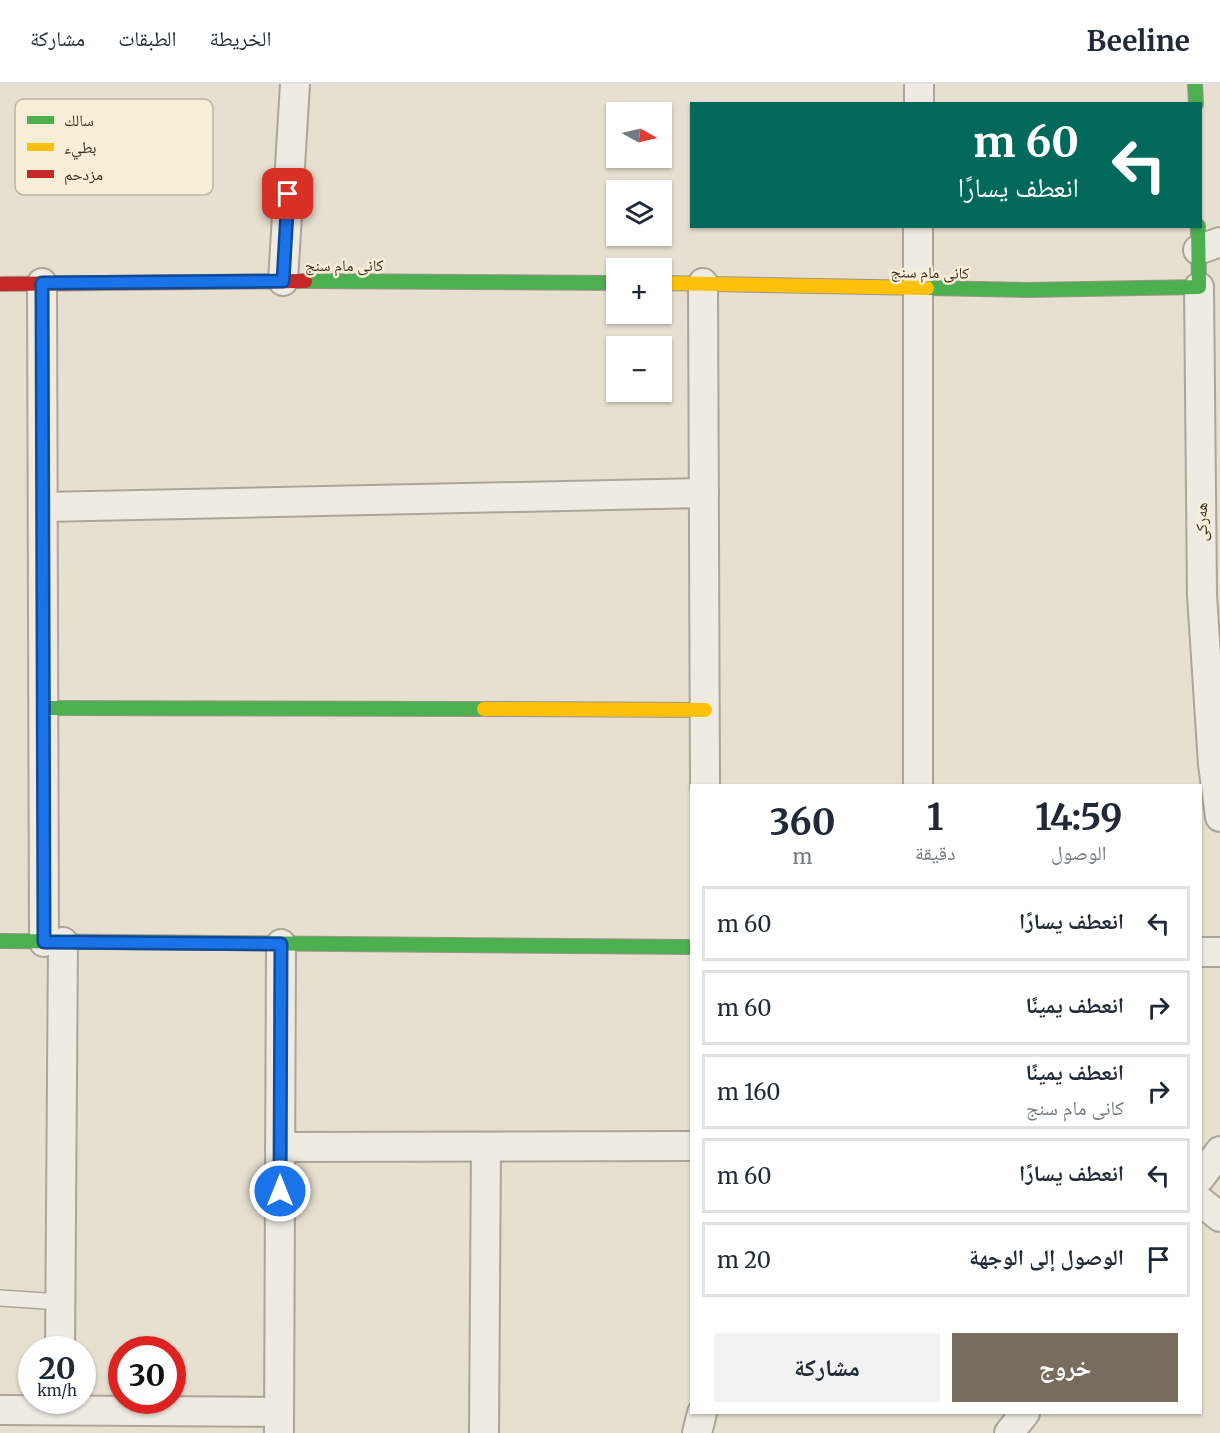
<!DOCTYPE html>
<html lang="ar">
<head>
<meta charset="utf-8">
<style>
  :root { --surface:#fff; --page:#f2f2f3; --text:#1f2937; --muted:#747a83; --line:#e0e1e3; --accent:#786c5e }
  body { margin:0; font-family:Merriweather,"Noto Naskh Arabic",serif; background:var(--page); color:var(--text); direction:rtl; height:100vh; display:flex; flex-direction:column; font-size:22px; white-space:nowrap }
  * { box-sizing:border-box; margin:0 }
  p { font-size:20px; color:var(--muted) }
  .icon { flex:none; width:33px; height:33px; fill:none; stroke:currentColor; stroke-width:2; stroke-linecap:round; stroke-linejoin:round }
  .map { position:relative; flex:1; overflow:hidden; direction:ltr }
  .side { position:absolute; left:690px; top:700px; width:512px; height:630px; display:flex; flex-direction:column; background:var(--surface); border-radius:0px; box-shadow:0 2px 4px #0004; direction:rtl }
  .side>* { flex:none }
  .guide { position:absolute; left:690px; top:18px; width:512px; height:126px; border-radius:0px; box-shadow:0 2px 4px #0004; direction:rtl; background:#00695c; color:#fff; overflow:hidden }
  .needle { width:39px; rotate:98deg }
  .buttons { position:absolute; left:606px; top:18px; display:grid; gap:12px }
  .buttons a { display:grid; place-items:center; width:66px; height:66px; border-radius:0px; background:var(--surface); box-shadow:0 2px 4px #0004; font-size:30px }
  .speed { position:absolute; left:18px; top:1252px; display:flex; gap:12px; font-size:30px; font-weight:700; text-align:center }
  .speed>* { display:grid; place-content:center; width:78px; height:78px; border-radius:50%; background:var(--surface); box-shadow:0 2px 4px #0004; line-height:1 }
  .speed small { font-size:15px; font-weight:400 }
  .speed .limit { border:9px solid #d22; background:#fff; color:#111 }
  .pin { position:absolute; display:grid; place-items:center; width:51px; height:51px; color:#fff; margin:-26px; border-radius:12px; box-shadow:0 3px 9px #0006 }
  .me { position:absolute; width:66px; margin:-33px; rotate:0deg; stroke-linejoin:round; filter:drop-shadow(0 0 4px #0008) }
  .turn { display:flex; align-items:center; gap:21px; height:126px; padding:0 24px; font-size:27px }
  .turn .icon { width:78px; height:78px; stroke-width:2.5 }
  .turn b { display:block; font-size:42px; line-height:51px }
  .eta { display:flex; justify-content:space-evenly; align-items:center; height:102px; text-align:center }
  .eta b { font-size:36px; font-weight:700; line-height:42px }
  .primary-button { display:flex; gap:12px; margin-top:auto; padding:12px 24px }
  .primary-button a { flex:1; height:69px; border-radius:0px; background:var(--accent); color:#fff; font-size:24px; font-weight:700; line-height:69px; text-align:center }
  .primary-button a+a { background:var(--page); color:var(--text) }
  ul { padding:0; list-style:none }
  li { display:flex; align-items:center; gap:18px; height:75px; margin:0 12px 9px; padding:0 12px; border:3px solid var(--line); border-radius:0px }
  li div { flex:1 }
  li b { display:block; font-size:22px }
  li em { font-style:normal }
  header { display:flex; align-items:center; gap:36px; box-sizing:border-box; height:84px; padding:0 30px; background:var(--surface); border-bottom:2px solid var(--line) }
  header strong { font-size:28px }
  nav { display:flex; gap:33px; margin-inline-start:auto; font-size:21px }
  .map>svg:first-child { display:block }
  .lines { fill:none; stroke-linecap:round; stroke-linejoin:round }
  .lane-casing { stroke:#ada599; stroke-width:18 }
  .street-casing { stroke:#ada599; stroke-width:32 }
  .fast-casing { stroke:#9c958a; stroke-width:16 }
  .slow-casing { stroke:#9c958a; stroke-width:16 }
  .jam-casing { stroke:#9c958a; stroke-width:16 }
  .lane { stroke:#efebe3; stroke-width:15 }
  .street { stroke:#efebe3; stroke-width:28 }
  .fast { stroke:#4caf50; stroke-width:14 }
  .slow { stroke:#ffc107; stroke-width:14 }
  .jam { stroke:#c62828; stroke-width:14 }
  .route-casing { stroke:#114b97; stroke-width:15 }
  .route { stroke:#1a73e8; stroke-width:10 }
  .labels { text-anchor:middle; stroke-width:5; stroke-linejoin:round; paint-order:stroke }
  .street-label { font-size:16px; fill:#3d2e20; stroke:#f7eed8 }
  .key { fill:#f7eed8; stroke:#bfb4a1; stroke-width:1.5 }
  .key-label { font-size:16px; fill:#3d2e20 }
</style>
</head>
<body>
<header>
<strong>Beeline</strong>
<nav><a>الخريطة</a><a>الطبقات</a><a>مشاركة</a></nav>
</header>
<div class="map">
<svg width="1220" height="1349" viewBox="0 0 1220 1349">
  <rect width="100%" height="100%" fill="#e7e0d1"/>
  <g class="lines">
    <g class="lane-casing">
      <path id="lane" d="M0,1214L61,1218"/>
    </g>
    <g class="street-casing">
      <g id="street">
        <path d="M919,20V0"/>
        <path d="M1198,166L1220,158"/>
        <path d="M283,197L295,0"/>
        <path d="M42,199L44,858"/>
        <path d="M703,199L705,702"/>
        <path d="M1199,203L1202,511L1213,680L1220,733"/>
        <path d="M43,423L704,409"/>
        <path d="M918,702V142"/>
        <path d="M1200,868H1220"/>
        <path d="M280,1063L692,1062"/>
        <path d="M1200,1094L1220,1067"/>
        <path d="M1200,1117L1220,1133"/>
        <path d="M60,1266L63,858"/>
        <path d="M0,1326L279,1328"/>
        <path d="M279,1349L281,860"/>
        <path d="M484,1349L486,1063"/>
        <path d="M697,1349L702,1329"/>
        <path d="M1009,1349L1025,1329"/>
      </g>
    </g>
    <g class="fast-casing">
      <g id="fast">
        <path d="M1195,0L1196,20"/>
        <path d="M305,197L616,199"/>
        <path d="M927,204L1027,206L1199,203L1198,142"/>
        <path d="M43,624L484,625"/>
        <path d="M0,857L692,863"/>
      </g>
    </g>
    <g class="slow-casing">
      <g id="slow">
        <path d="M662,199L927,204"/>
        <path d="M484,625L705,626"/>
      </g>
    </g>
    <g class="jam-casing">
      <path id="jam" d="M0,200L305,197"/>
    </g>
    <use href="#lane" class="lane"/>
    <use href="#street" class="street"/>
    <use href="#fast" class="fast"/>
    <use href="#slow" class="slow"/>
    <use href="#jam" class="jam"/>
  </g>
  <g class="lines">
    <g class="route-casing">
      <path id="route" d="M280,1107L281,860L44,858L42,199L283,197L288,110"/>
    </g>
    <use href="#route" class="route"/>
  </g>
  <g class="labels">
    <g class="street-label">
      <text x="344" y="187">کانی مام سنج</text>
      <text transform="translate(930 188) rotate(1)" y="6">کانی مام سنج</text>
      <text transform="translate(1201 438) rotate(-90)" y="6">هەرکی</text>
    </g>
  </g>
  <rect x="15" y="15" width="198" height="96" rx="9" class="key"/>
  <rect x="27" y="32" width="27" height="8" fill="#4caf50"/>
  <rect x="27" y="59" width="27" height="8" fill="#ffc107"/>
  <rect x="27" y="86" width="27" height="8" fill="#c62828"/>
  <g class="key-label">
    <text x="64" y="42">سالك</text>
    <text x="64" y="69">بطيء</text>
    <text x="64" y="96">مزدحم</text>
  </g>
</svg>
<div class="buttons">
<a><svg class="needle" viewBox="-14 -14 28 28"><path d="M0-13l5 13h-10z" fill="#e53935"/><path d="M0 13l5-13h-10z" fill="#747a83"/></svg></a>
<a><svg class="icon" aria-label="layers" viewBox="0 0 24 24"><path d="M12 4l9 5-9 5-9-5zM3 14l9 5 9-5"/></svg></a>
<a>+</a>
<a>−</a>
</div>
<div class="speed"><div>20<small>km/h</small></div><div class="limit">30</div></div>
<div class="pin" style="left:288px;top:110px;background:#d93025"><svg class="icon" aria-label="arrive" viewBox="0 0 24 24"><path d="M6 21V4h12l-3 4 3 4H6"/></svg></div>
<svg class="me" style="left:280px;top:1107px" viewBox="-20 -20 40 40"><circle r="17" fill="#1a73e8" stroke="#fff" stroke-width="3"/><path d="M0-11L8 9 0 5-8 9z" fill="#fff"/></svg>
<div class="guide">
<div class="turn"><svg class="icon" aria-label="left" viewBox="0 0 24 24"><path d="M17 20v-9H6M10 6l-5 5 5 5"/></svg><div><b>60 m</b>انعطف يسارًا</div></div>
</div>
<section class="side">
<div class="eta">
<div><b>14:59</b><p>الوصول</p></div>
<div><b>1</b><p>دقيقة</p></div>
<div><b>360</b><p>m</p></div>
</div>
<ul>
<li><svg class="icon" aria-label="left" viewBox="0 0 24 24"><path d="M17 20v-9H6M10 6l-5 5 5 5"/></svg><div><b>انعطف يسارًا</b></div><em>60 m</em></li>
<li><svg class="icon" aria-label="right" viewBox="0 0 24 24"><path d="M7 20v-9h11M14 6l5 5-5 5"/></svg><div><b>انعطف يمينًا</b></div><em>60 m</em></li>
<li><svg class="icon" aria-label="right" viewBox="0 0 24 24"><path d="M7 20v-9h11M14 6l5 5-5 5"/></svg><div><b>انعطف يمينًا</b><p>کانی مام سنج</p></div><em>160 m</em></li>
<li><svg class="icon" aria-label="left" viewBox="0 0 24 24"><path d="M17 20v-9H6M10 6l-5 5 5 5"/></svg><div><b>انعطف يسارًا</b></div><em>60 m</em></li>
<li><svg class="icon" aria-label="arrive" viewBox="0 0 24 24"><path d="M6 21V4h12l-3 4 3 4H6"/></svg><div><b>الوصول إلى الوجهة</b></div><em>20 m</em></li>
</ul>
<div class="primary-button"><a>خروج</a><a>مشاركة</a></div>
</section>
</div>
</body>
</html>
